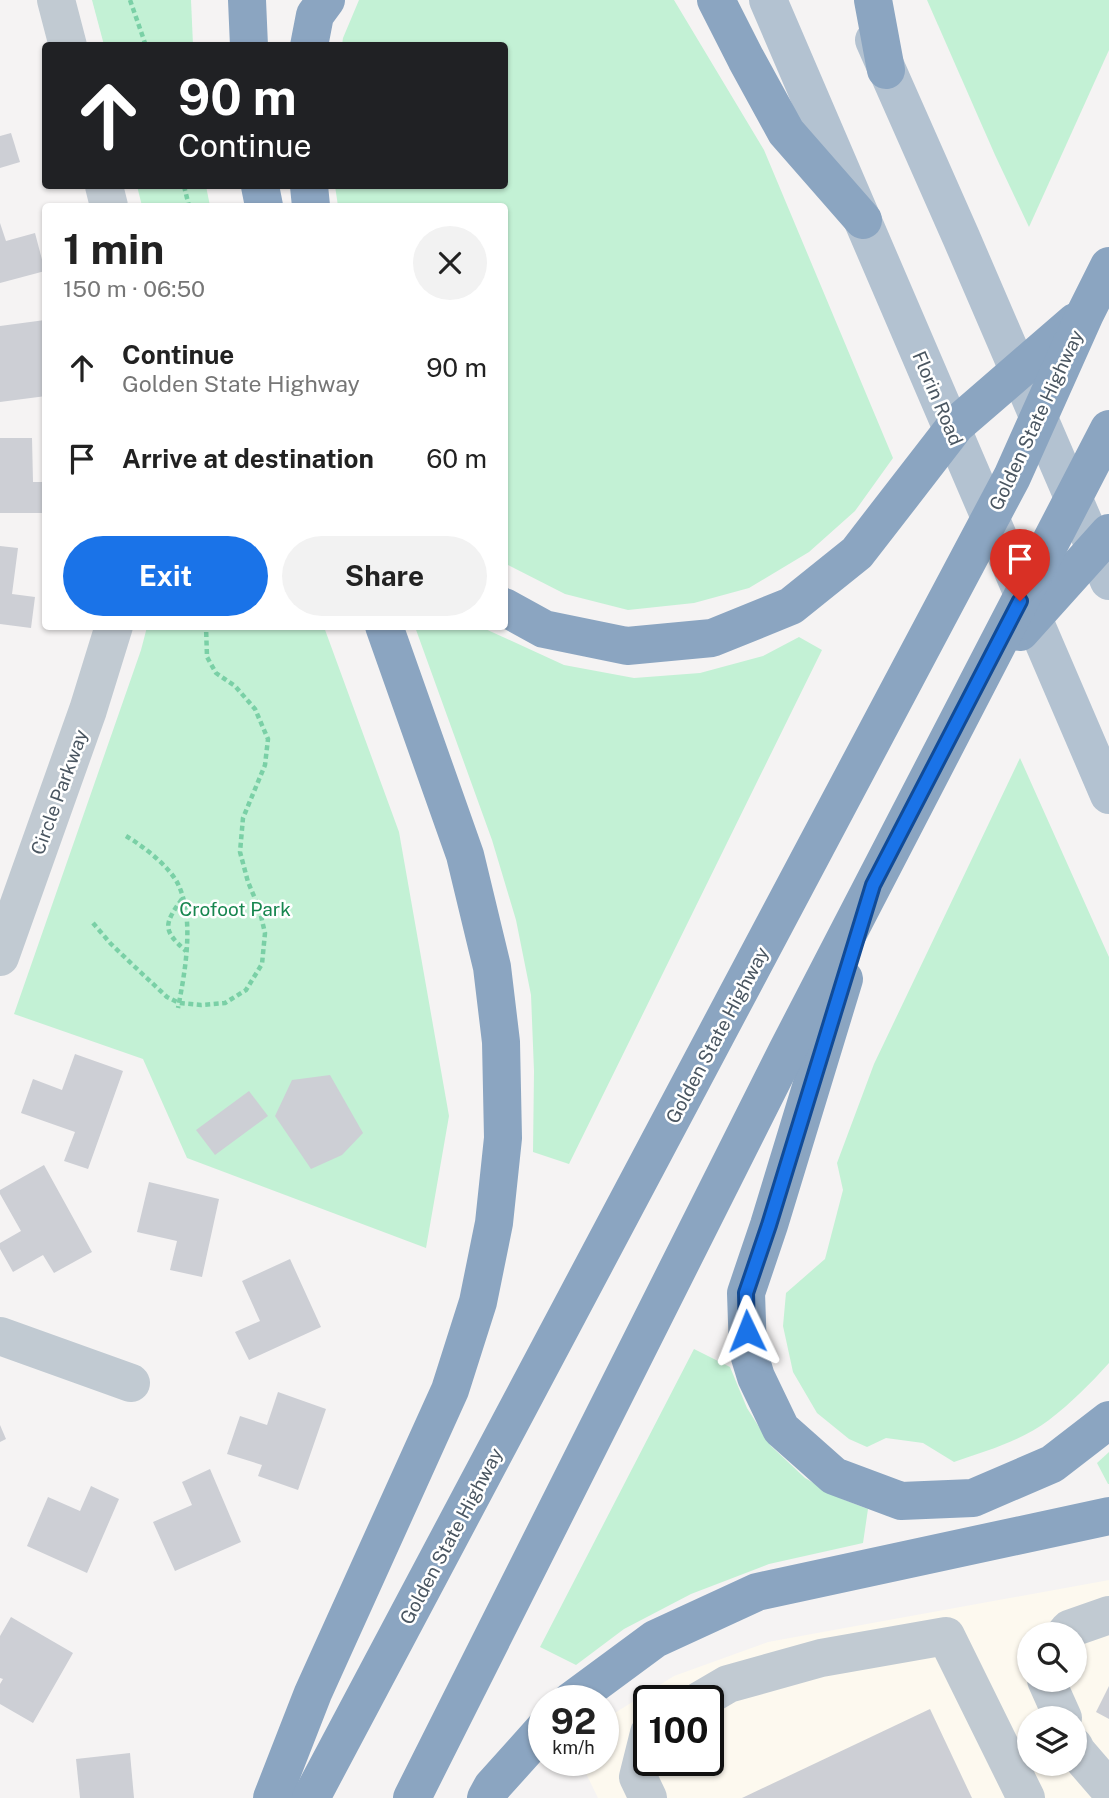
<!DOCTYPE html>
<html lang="en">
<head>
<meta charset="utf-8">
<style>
  :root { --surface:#fff; --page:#f2f2f2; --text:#222; --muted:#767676; --accent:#1a73e8 }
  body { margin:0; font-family:"Public Sans",sans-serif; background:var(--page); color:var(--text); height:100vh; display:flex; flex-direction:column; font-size:26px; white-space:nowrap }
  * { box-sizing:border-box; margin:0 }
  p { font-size:23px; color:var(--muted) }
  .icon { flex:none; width:38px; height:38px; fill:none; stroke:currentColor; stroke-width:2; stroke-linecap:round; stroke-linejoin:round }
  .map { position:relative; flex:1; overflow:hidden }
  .side { position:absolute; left:42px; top:203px; width:466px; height:427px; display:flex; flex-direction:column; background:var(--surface); border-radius:7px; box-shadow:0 2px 5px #0004 }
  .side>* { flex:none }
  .guide { position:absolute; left:42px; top:42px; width:466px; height:147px; border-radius:7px; box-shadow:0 2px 5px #0004; background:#202124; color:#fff; overflow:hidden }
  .buttons { position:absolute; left:1017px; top:1622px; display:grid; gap:14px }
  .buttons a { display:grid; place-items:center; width:70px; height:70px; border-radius:50%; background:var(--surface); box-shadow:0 2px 5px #0004; font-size:35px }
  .speed { position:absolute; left:528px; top:1685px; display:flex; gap:14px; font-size:35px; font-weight:700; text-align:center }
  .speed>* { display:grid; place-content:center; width:91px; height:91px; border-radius:50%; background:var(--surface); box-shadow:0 2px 5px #0004; line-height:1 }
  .speed small { font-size:18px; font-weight:400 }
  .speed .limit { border:4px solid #111; border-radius:10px; background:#fff; color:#111 }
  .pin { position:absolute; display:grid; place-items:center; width:60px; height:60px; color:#fff; margin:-72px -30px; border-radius:50% 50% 50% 0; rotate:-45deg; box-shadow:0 0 7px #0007 }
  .pin .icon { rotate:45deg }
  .me { position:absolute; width:77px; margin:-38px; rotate:358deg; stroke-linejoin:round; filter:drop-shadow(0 0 5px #0008) }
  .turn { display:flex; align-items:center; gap:24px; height:147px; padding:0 21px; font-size:32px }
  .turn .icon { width:91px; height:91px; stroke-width:2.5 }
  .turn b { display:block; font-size:49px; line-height:60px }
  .round { display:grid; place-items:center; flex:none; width:74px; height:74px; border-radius:37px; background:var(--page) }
  .overview { display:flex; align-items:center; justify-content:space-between; height:119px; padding:0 21px }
  h1 { font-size:42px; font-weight:700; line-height:52px }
  .button { display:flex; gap:14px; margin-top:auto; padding:14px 21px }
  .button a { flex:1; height:80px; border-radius:42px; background:var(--accent); color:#fff; font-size:28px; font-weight:700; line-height:80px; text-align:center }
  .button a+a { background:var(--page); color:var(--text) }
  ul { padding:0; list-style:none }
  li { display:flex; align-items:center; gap:21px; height:91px; padding:0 21px }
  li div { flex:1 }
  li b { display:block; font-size:26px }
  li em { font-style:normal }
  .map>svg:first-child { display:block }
  .commercial { fill:#fdf9ef; fill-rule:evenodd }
  .green { fill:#c3f1d5 }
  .building { fill:#cdcfd5 }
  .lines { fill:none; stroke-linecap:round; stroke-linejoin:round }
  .path { stroke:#7ad0a6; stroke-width:4.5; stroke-dasharray:5 3.5; stroke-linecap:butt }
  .minor { stroke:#c1cad2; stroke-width:38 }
  .major { stroke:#b3c2d1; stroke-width:38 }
  .highway { stroke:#8ba5c1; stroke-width:38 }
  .route-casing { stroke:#114b97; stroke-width:18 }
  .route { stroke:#1a73e8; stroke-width:12 }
  .labels { text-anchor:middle; stroke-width:5; stroke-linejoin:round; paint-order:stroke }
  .street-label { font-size:19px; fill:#4a5661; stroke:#fff }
  .park-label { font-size:19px; fill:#17864f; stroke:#fff }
</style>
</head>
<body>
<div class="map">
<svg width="1109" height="1798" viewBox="0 0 1109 1798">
  <rect width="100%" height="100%" fill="#f5f3f3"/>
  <path class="commercial" d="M1109,1580V1798H598L580,1761L604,1760V1723L610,1716L674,1676L768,1642ZM1029,1634H1074V1680H1029ZM649,1701H709V1760H649ZM1029,1718H1074V1764H1029Z"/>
  <g class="green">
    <path d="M92,0H191L193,45H104Z"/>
    <path d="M359,0H674L764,150L893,458L855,511L809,552L749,588L694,603L628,610L565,594L504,563V206H338L335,186H504V46L342,45L343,38Z"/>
    <path d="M927,0H1109V50L1029,227L995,155Z"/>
    <path d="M137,186H206L210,206H142Z"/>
    <path d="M147,627H324L399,832L449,1116L426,1248L187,1158L143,1059L14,1014L141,650Z"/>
    <path d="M415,627H481L564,665L634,678L700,673L763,656L799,637L822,650L569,1164L533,1152L534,1071L531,995L516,920L492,840Z"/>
    <path d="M1020,758L1109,957V1363C1090,1384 1071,1403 1049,1420C1021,1441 986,1451 954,1462L923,1443L886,1438L867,1447L849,1439L817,1413L793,1372L783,1326L786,1293L825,1259L843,1190L837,1163L874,1064Z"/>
    <path d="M694,1349L730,1367L747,1408L771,1446L805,1478L842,1499L868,1509L863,1543L769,1564L691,1594L624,1629L576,1665L540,1647Z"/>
    <path d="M1109,1452V1484H1108L1097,1463Z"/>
  </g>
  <g class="building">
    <path d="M11,133L20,162L0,168V136Z"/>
    <path d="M0,223L6,241L35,233L45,271L0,283Z"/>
    <path d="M45,320L46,396L0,402V326Z"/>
    <path d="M0,438H32L33,482H46V513H0Z"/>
    <path d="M0,546L18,548L12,594L35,597L31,628L0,624Z"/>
    <path d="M75,1054L123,1071L88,1169L64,1161L75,1132L21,1113L33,1079L62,1090Z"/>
    <path d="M330,1075L363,1133L342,1155L311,1169L275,1116L292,1080Z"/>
    <path d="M249,1091L268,1116L215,1155L196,1130Z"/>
    <path d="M44,1165L92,1252L54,1273L43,1255L13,1272L0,1249V1243L21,1231L0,1194V1190Z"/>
    <path d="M149,1182L219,1199L202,1277L170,1270L177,1241L137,1232Z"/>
    <path d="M290,1259L321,1327L249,1360L235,1332L260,1321L242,1281Z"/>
    <path d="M278,1392L326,1409L298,1490L258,1476L262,1465L227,1454L240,1416L267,1425Z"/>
    <path d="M0,1425L6,1439L0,1442Z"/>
    <path d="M210,1469L241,1542L175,1571L153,1522L192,1505L182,1482Z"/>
    <path d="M91,1486L119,1499L87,1573L27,1546L48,1497L80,1511Z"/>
    <path d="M11,1617L73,1653L33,1723L0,1704V1684L3,1679L0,1678V1636Z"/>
    <path d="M1109,1686V1719L1096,1712Z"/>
    <path d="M930,1709L972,1798H742Z"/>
    <path d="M130,1753L134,1798H80L76,1759Z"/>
  </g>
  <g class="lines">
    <g class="path">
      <path d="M130,0L146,46"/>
      <path d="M184,186L189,206"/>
      <path d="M126,836C143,846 169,866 178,884C195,919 185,972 178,1008"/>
      <path d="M182,899C164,924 162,930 186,951"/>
      <path d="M93,923L111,944L135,967L167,997L179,1003L201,1005L225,1003L246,990L262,964L265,933L259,908L248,882L240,852L243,818L265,765L268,739L255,709L235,686L216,673L207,657L206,626"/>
    </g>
    <g class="minor">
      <path d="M56,0L68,46"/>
      <path d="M104,186L109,206"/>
      <path d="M0,957L88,710L114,626"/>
      <path d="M0,1336L131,1383"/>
      <path d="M1065,1634L1069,1629L1109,1615"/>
      <path d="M1046,1680L1063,1718"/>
      <path d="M699,1701L728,1684L821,1658L946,1636L1026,1798"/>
      <path d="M1074,1746L1077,1752L1109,1789"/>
      <path d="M648,1798L638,1777L649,1733"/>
    </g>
    <g class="major">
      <path d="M768,0L1109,795"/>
      <path d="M874,40L961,237L1109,581"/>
    </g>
    <g class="highway">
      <path d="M247,0L249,46"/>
      <path d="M716,0L746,59L786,132L863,220"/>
      <path d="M873,0L886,70"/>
      <path d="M309,46L315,15L326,0"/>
      <path d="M260,186L264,206"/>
      <path d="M309,186L311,206"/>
      <path d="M504,607L544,629L627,646L712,638L791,606L857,553L956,425L1075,322"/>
      <path d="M1020,632L1109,533"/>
      <path d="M844,979L769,1225L746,1293L748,1351L756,1377L781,1429L834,1476L901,1501L973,1498L1052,1464L1109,1420"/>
      <path d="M571,1701L655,1639L757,1592L1109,1516"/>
      <path d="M272,1798L313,1693L450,1390L478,1302L494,1223L503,1138L501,1042L492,967L465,855L384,626"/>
      <path d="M311,1798L1012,477L1085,314L1109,266"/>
      <path d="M412,1798L787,1051L1109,429"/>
      <path d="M486,1798L492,1787L544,1729"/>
    </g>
  </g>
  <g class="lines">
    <g class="route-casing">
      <path id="route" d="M747,1331L746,1293L769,1225L873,885L1020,601"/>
    </g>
    <use href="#route" class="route"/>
  </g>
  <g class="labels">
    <g class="street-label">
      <text transform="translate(938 398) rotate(67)" y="7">Florin Road</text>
      <text transform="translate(1036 420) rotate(-65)" y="7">Golden State Highway</text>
      <text transform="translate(59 792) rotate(-70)" y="7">Circle Parkway</text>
      <text transform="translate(717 1035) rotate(-62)" y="7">Golden State Highway</text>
      <text transform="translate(451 1536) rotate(-62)" y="7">Golden State Highway</text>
    </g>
    <g class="park-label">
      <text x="235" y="916">Crofoot Park</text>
    </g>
  </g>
</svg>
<div class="buttons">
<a><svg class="icon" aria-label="search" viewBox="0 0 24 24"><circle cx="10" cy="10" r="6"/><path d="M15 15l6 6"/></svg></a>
<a><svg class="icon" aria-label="layers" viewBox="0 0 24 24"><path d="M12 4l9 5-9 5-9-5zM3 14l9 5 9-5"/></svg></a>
</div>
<div class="speed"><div>92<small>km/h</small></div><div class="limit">100</div></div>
<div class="pin" style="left:1020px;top:601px;background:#d93025"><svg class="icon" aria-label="arrive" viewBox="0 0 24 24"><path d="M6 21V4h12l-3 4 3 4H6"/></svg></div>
<svg class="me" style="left:747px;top:1331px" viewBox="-20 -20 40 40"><path d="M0-17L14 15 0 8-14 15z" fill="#1a73e8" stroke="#fff" stroke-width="4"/></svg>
<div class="guide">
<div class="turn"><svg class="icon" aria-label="ahead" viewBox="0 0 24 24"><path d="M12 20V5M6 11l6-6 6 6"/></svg><div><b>90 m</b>Continue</div></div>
</div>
<section class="side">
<div class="overview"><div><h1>1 min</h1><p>150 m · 06:50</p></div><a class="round"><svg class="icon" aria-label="close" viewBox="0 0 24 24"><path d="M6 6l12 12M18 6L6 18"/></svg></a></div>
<ul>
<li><svg class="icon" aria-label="ahead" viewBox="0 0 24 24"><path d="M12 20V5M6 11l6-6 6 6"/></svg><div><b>Continue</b><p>Golden State Highway</p></div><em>90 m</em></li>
<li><svg class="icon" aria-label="arrive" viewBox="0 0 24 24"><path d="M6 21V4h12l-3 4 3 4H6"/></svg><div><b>Arrive at destination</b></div><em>60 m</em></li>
</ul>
<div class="button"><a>Exit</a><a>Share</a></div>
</section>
</div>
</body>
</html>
